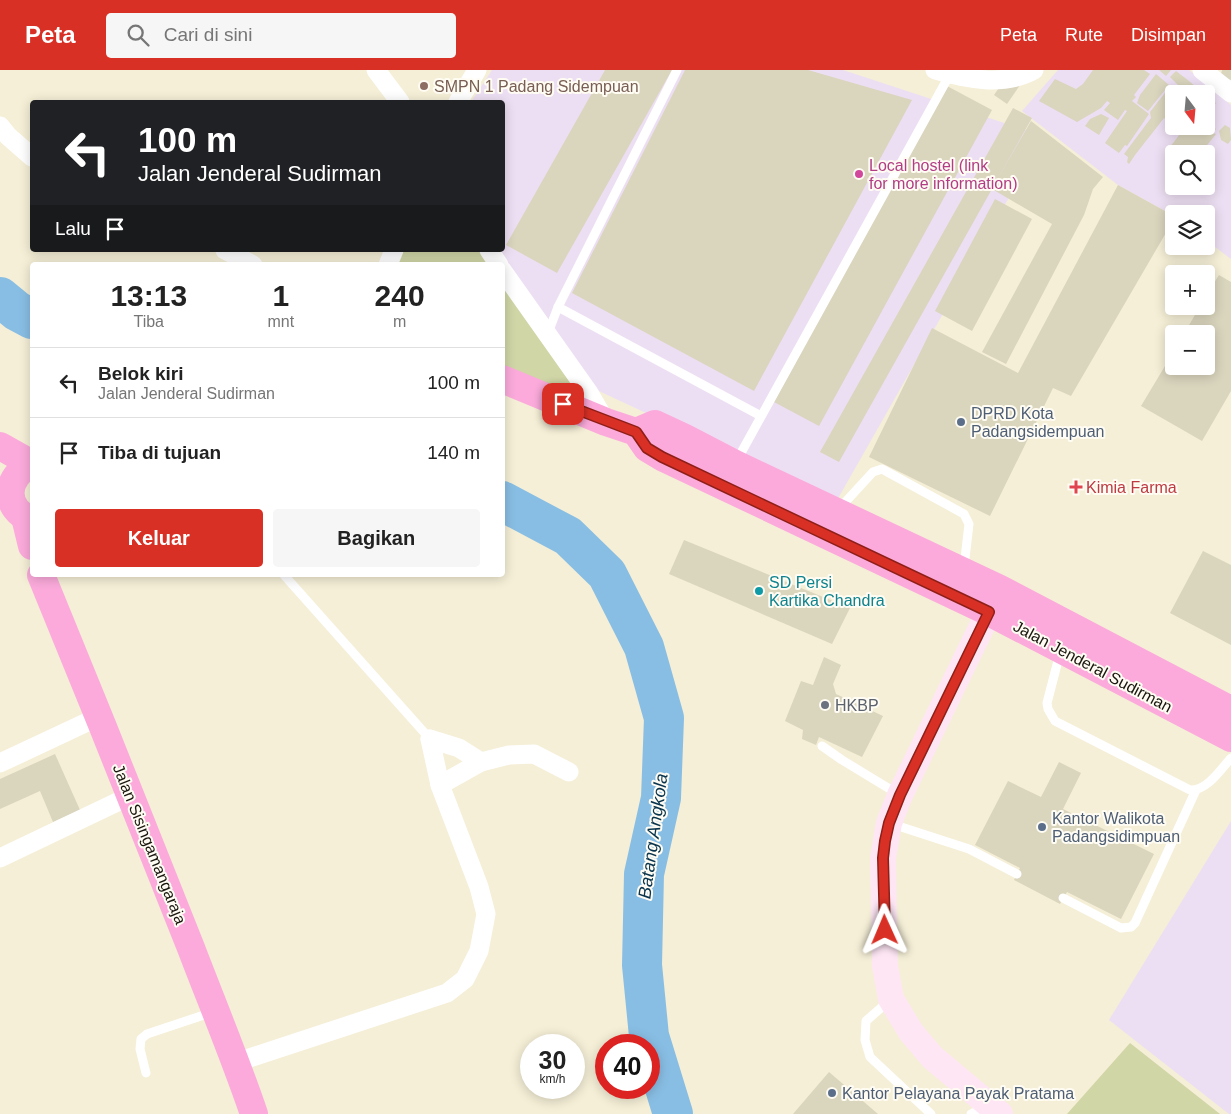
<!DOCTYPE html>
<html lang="id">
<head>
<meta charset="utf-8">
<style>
  :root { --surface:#fff; --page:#f6f6f6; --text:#222; --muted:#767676; --line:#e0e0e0; --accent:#d93025 }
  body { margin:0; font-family:Arial,sans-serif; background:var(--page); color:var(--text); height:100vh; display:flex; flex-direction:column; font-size:19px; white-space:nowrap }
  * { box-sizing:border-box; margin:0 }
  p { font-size:16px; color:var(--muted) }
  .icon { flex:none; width:28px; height:28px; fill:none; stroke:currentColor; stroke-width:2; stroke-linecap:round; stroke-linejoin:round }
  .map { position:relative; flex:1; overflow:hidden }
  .panel { position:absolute; left:30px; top:192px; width:475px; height:315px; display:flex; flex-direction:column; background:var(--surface); border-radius:5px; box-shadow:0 2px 12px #0003 }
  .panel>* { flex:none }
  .top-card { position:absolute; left:30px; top:30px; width:475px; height:152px; border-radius:5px; box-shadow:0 2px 12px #0003; background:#202124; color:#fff; overflow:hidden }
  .needle { width:32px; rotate:164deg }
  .fabs { position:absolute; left:1165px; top:15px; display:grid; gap:10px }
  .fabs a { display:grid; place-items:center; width:50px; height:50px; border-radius:5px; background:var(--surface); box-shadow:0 2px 12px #0003; font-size:25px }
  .speed { position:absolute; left:520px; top:964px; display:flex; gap:10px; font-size:25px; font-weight:700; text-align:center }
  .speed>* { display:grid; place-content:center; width:65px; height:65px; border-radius:50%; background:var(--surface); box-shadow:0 2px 12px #0003; line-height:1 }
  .speed small { font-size:12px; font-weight:400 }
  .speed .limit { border:8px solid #d22; background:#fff; color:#111 }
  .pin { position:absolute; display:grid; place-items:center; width:42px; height:42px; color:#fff; margin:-21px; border-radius:10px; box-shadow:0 2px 8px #0006 }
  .me { position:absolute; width:55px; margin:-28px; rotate:359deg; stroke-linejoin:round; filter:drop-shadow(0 0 4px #0008) }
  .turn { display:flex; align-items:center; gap:18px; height:105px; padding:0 25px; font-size:22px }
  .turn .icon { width:65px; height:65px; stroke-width:2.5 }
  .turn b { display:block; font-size:35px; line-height:42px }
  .then { display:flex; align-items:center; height:48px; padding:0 25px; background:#0003; gap:10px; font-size:19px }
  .eta { display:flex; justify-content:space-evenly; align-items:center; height:85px; text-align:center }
  .eta b { font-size:30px; font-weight:700; line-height:35px }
  .cta { display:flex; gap:10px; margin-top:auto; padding:10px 25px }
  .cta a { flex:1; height:58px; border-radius:5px; background:var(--accent); color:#fff; font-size:20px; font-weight:700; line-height:58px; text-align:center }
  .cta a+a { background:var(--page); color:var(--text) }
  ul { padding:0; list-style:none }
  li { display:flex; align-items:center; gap:15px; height:70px; padding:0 25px; border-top:1px solid var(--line) }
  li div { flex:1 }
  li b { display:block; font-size:19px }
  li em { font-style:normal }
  header { display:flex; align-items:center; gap:30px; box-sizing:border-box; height:70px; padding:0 25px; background:var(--accent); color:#fff }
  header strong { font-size:24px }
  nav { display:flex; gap:28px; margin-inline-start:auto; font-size:18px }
  .search { width:350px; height:45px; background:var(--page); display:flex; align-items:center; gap:12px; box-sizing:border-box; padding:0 18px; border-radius:5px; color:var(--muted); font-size:19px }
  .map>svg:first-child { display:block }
  .commercial { fill:#eddff3; fill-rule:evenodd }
  .green { fill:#d0d6a6 }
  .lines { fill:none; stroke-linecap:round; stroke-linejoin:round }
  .river { stroke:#89bee4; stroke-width:40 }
  .building { fill:#dad5bd }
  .lane { stroke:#fff; stroke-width:9 }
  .street { stroke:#fff; stroke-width:19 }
  .secondary { stroke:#fee6f4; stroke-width:26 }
  .highway { stroke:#fbaadb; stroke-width:28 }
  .route-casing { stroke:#8d1f18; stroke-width:12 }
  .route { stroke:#d93025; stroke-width:9 }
  .education-dot { fill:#8d6e63; stroke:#fffcf3; stroke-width:2 }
  .hotel-dot { fill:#d1479c; stroke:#fffcf3; stroke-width:2 }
  .service-dot { fill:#5c6f8a; stroke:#fffcf3; stroke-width:2 }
  .health-dot { fill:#e0444e; stroke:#fffcf3; stroke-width:2 }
  .culture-dot { fill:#0f9aa8; stroke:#fffcf3; stroke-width:2 }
  .worship-dot { fill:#6b7280; stroke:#fffcf3; stroke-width:2 }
  .labels { text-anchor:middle; stroke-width:4; stroke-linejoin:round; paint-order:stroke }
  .education-label { font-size:16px; fill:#785e54; stroke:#fffcf3; text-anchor:start }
  .hotel-label { font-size:16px; fill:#b23c85; stroke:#fffcf3; text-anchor:start }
  .service-label { font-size:16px; fill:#4e5e75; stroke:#fffcf3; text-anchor:start }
  .health-label { font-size:16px; fill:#be3a42; stroke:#fffcf3; text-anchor:start }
  .culture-label { font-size:16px; fill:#0d838f; stroke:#fffcf3; text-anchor:start }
  .street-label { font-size:16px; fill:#19170f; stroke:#fffcf3 }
  .worship-label { font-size:16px; fill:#5b616d; stroke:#fffcf3; text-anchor:start }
  .water-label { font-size:18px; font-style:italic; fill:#08344d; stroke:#fffcf3 }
</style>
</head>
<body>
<header>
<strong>Peta</strong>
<div class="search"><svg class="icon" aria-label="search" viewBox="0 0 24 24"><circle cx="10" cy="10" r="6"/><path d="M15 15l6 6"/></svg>Cari di sini</div>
<nav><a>Peta</a><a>Rute</a><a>Disimpan</a></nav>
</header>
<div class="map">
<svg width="1231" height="1044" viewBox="0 0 1231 1044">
  <rect width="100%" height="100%" fill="#f5efd7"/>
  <g class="commercial">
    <path d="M492,0H843L1044,66L836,432L586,315L488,180H502V32H471Z"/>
    <path d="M1058,0H1189L1231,35V189L1206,170V144H1174V146L1118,115L1022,41ZM1174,24H1206V56H1174ZM1174,84H1206V116H1174Z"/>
    <path d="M1231,751V1044H1229L1109,950Z"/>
  </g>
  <g class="green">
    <path d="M397,180H482L492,195H391Z"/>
    <path d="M503,211L591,344L503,309Z"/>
    <path d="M1130,973L1220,1044H1067Z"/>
  </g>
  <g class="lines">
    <g class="river">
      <path d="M0,227L17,241L32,249"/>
      <path d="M502,431L568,466L607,504L644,577L664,648L661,728L644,804L642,895L649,966L673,1044"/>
    </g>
  </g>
  <g class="building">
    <path d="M605,0H672L557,203L506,175Z"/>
    <path d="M685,0H808L912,30L754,321L572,223Z"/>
    <path d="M1093,0H1144L1150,4L1134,25L1136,27L1132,31L1149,44L1127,76L1125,75L1119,83L1105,73L1127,41L1125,40L1118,50L1104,40L1110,33L1107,31L1101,38L1077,52L1039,31L1055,9L1076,19L1083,14Z"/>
    <path d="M1159,0H1171L1166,6Z"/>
    <path d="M1222,0H1231V10L1227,9L1221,4Z"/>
    <path d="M1176,1L1189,11L1204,24H1189L1182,19L1170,7Z"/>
    <path d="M1156,4L1169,15L1148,41L1137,33L1140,25Z"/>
    <path d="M1003,12L1020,15L1007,34L994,25Z"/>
    <path d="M1171,15L1183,24H1174V55L1164,48L1135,85L1129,94L1127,92L1128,87L1124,84L1151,48L1150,42Z"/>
    <path d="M947,16L992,40L819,356L774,332Z"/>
    <path d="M1206,25L1216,33L1210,40L1206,38Z"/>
    <path d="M1013,38L1032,48L997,110L1031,51L1103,107L1093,119L1084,145L1006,294L982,282L1052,154L992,119L839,392L820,382Z"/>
    <path d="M1101,44L1109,48L1099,65L1085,56L1090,49Z"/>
    <path d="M1206,50L1216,59L1213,63L1216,64L1200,84H1184L1182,82L1174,84V87L1167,81L1186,56L1195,64L1202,56H1206Z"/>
    <path d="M1225,55L1230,58L1231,70L1228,74L1221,70L1219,61Z"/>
    <path d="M1118,115L1174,146V149L1071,326L1053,318L990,446L869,387L932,258L1018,303Z"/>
    <path d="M995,129L1032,149L972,261L935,241Z"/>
    <path d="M1219,205L1231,212V321L1202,371L1141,336L1174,281V296H1206V264H1184L1200,236H1206V226Z"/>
    <path d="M684,470L850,538L832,574L669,504Z"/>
    <path d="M1203,481L1231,495V575L1170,543Z"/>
    <path d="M824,587L841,595L833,614L836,624L883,646L862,687L819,667L816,675L802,669L803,660L785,651L801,611L813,615Z"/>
    <path d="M55,684L80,740L53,752L40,721L0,739V709Z"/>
    <path d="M1059,692L1081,703L1063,739L1154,784L1121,849L1067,822L1060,834L1014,810L1020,798L975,775L1008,711L1041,727Z"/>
    <path d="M829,1002L878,1044H793Z"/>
  </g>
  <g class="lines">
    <g class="lane">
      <path d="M558,237L761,346"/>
      <path d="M548,263L558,237L677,0"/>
      <path d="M736,392L950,4"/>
      <path d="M838,440L873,402L882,399L964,444L969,454L964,497"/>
      <path d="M284,505L430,669"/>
      <path d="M1060,583L1047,633L1048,639L1055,651L1190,720C1207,721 1221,699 1231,688"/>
      <path d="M822,676L842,690L898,724"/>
      <path d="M892,754L969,779L1017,804"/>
      <path d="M1063,828L1121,858L1131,857L1135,853L1196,720"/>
      <path d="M890,930L866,951L865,970L870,987L931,1044"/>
      <path d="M146,1003L140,979L141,969L147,964L213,942"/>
      <path d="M971,1044L987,1036"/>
    </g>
    <g class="street">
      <path d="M376,0L400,32"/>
      <path d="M935,0C966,9 1004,17 1034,0"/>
      <path d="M1202,0L1231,23"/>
      <path d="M458,32L477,0"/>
      <path d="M0,56L8,66L32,87"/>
      <path d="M225,180L253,195"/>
      <path d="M489,180L499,195"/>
      <path d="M388,195L394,180"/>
      <path d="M502,200L589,323L606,352"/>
      <path d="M430,669L459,678L481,692"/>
      <path d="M0,693L98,647"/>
      <path d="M440,715L481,692L509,685L534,684L569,702"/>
      <path d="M0,788L132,725"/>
      <path d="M237,992L447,923L465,909L479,881L486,844L479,817L440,715L430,669"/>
    </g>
    <path class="secondary" d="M998,523L900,725L889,753L883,788L885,896L891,929L911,962L932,987L1000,1044"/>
    <g class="highway">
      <path d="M502,309L606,352L636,362L647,378L662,387L989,542L1231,668"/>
      <path d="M636,362L655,354L685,368L735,394L1000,519L1231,640"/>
      <path d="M0,376L32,394"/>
      <path d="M32,394C5,406 2,439 32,450"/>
      <path d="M25,447L32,476"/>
      <path d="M41,505C92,629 142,753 191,878C212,933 235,988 254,1044"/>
    </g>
  </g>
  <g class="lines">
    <g class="route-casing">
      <path id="route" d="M563,334L636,362L647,378L662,387L989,542L900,725L889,753L885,771L883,788L885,860"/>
    </g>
    <use href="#route" class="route"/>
  </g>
  <circle class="education-dot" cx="424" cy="16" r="5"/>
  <circle class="hotel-dot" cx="859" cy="104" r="5"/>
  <g class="service-dot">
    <circle cx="961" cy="352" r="5"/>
    <circle cx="1042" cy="757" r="5"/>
    <circle cx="832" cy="1023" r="5"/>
  </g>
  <path class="health-dot" d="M1073.5 409.5h5v5h5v5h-5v5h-5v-5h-5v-5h5z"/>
  <circle class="culture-dot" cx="759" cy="521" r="5"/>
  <circle class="worship-dot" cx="825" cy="635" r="5"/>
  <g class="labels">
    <g class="education-label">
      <text x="434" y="22">SMPN 1 Padang Sidempuan</text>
    </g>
    <g class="hotel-label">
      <text x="869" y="101">Local hostel (link<tspan x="869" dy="18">for more information)</tspan></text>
    </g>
    <g class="service-label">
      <text x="971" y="349">DPRD Kota<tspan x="971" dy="18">Padangsidempuan</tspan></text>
      <text x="1052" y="754">Kantor Walikota<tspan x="1052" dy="18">Padangsidimpuan</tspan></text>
      <text x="842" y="1029">Kantor Pelayana Payak Pratama</text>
    </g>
    <g class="health-label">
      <text x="1086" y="423">Kimia Farma</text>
    </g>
    <g class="culture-label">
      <text x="769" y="518">SD Persi<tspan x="769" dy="18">Kartika Chandra</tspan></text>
    </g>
    <g class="street-label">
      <text transform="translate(1093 596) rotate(28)" y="6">Jalan Jenderal Sudirman</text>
      <text transform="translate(150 774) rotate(68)" y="6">Jalan Sisingamangaraja</text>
    </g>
    <g class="worship-label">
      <text x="835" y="641">HKBP</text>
    </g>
    <g class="water-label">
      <text transform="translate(653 766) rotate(-82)" y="6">Batang Angkola</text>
    </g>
  </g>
</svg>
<div class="fabs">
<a><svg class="needle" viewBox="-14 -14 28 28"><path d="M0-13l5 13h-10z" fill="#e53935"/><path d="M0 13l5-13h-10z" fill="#767676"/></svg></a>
<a><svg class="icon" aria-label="search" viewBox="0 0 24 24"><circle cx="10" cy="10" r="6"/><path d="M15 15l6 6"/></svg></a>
<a><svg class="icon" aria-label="layers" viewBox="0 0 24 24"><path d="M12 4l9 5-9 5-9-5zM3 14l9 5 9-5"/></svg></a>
<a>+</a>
<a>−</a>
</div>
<div class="speed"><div>30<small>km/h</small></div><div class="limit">40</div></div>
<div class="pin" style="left:563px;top:334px;background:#d93025"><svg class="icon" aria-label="arrive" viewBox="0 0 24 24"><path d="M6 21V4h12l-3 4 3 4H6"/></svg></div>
<svg class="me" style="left:885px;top:860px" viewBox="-20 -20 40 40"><path d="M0-17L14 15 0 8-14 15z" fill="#d93025" stroke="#fff" stroke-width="4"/></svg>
<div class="top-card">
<div class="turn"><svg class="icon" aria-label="left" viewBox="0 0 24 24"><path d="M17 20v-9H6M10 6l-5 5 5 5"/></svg><div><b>100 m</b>Jalan Jenderal Sudirman</div></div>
<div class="then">Lalu<svg class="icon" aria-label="arrive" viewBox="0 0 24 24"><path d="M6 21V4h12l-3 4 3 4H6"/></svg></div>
</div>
<section class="panel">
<div class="eta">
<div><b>13:13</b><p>Tiba</p></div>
<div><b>1</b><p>mnt</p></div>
<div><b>240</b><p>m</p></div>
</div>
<ul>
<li><svg class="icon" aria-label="left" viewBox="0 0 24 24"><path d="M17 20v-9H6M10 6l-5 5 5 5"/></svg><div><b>Belok kiri</b><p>Jalan Jenderal Sudirman</p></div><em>100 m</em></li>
<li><svg class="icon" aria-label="arrive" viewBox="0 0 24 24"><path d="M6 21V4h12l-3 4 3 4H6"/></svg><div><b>Tiba di tujuan</b></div><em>140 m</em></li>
</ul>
<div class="cta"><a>Keluar</a><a>Bagikan</a></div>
</section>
</div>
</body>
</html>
